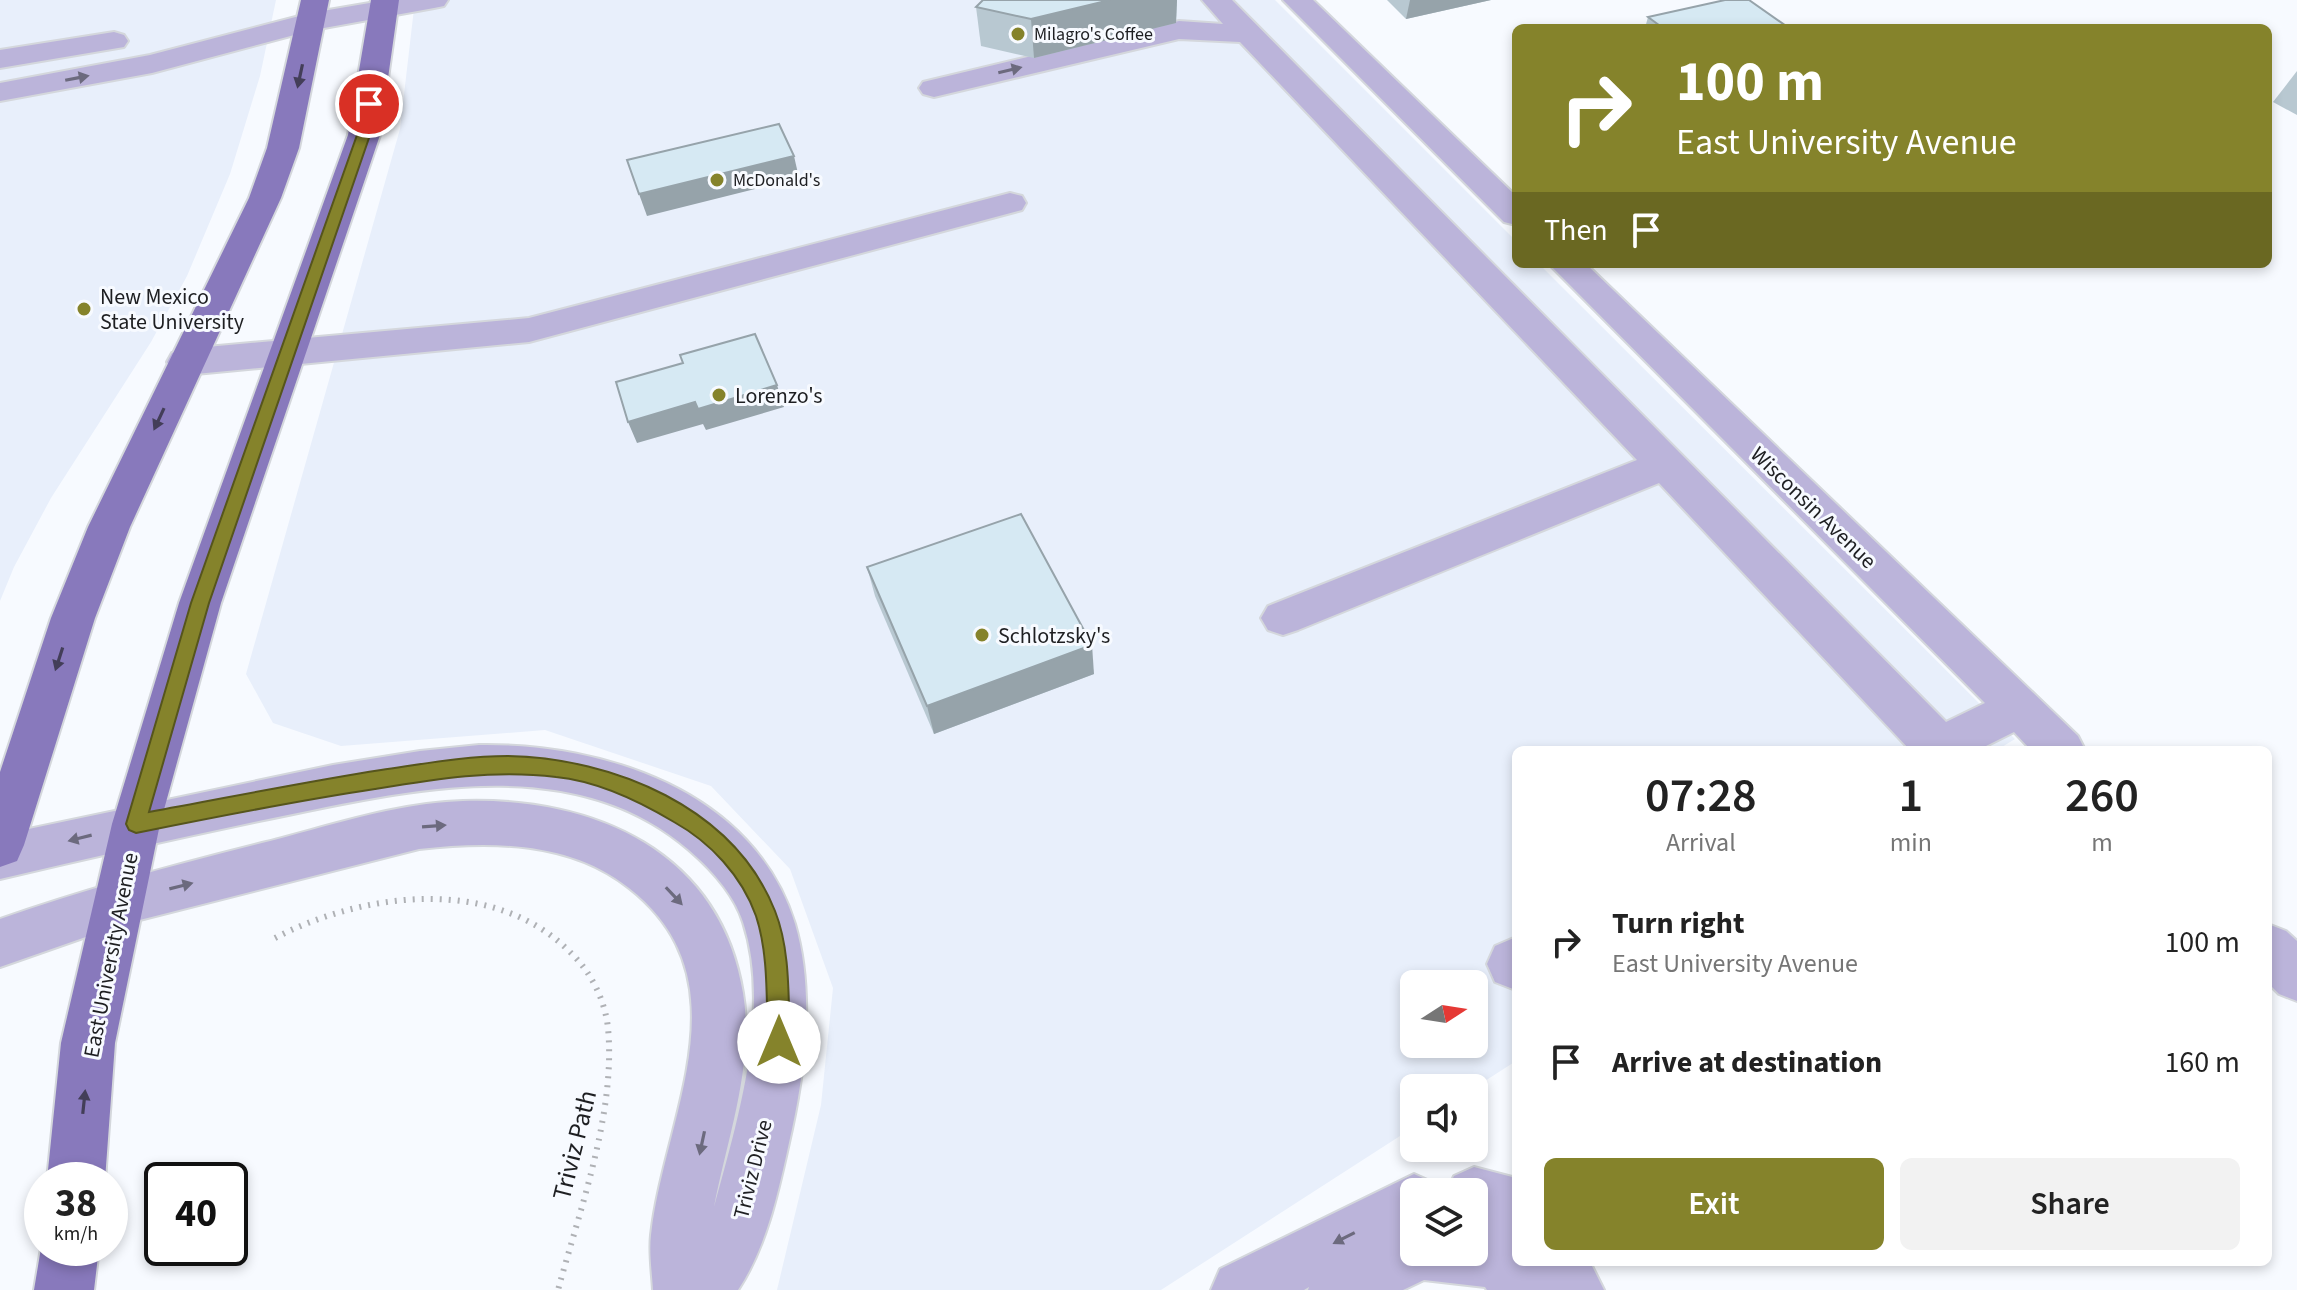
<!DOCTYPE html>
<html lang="en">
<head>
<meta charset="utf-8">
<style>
  :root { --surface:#fff; --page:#f2f2f2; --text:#222; --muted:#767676; --accent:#85832b }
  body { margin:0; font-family:"Source Sans 3",sans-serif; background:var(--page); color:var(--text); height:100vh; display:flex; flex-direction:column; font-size:30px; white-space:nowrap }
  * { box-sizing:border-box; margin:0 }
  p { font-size:26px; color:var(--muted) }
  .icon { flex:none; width:44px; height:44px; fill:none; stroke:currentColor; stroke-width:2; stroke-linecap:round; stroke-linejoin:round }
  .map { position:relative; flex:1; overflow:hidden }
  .panel { position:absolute; left:1512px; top:746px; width:760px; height:520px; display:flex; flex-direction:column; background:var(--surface); border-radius:12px; box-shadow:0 4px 12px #0003 }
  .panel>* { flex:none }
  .guide { position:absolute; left:1512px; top:24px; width:760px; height:244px; border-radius:12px; box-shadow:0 4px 12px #0003; background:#85832b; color:#fff; overflow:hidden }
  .needle { width:52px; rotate:78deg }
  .tools { position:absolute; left:1400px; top:970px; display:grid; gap:16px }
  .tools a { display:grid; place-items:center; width:88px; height:88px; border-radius:12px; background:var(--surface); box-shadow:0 4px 12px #0003; font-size:40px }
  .speed { position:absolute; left:24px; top:1162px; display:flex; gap:16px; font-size:40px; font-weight:700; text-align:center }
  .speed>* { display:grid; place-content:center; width:104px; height:104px; border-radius:50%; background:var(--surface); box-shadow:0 4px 12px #0003; line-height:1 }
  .speed small { font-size:20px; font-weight:400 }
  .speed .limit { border:4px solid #111; border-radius:12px; background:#fff; color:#111 }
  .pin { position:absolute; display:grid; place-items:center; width:68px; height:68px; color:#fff; margin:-34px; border:4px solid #fff; border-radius:50%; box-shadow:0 2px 8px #0007 }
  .me { position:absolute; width:88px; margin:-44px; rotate:0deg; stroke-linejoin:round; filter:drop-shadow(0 0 6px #0008) }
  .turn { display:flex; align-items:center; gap:28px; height:168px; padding:0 32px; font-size:36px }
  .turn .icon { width:104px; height:104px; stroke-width:2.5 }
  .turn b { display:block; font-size:56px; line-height:68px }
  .then { display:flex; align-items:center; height:76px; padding:0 32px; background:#0003; gap:16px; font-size:30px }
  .eta { display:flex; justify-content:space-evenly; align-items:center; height:136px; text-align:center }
  .eta b { font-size:48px; font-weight:600; line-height:56px }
  .cta { display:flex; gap:16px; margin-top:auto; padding:16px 32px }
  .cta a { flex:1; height:92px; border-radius:12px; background:var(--accent); color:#fff; font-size:32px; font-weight:600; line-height:92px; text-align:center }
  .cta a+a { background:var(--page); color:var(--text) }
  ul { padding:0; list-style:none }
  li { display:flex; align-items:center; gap:24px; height:120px; padding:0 32px }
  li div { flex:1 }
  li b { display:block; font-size:30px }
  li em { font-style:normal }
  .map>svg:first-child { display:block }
  .built { fill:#e8effb; fill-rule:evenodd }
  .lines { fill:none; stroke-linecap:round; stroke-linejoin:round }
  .minor-casing { stroke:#d4d7dc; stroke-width:4 }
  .major-casing { stroke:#d4d7dc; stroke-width:4 }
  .path { stroke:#afb1b5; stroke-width:6; stroke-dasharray:2 7; stroke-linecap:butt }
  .minor { fill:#bbb4da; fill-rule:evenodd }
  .major { fill:#8879bc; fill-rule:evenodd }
  .wall { fill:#b8c8d1 }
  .shaded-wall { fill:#96a3aa }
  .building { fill:#d6e9f3; stroke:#96a3aa; stroke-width:2 }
  .oneway { fill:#6c6a7e }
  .oneway2 { fill:#433e58 }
  .route { fill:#85832b; stroke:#56551c; stroke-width:2 }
  .poi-dot { fill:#85832b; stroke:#f7faff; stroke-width:3 }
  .labels { text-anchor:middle; stroke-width:6; stroke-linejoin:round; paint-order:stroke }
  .far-poi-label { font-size:18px; fill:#1e1f22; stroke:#f7faff; text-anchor:start }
  .poi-label { font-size:22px; fill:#1e1f22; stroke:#f7faff; text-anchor:start }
  .street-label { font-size:22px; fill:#1e1f22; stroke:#f7faff }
  .near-street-label { font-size:26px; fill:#1e1f22; stroke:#f7faff }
</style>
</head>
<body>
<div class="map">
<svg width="2297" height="1290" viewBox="0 0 2297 1290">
  <rect width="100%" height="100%" fill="#f7faff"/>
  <g class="built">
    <path d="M0,0H276L260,76L230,174L187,276L151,342L51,498L14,567L0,601Z"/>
    <path d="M415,0H1275L1516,241V264H1539L2015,739L1997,750H1516V1061L1474,1088H1414V1127L1161,1290H777L821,1105L833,988L790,869L711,786L545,730L341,746L273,723L246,674L400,129ZM1414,984H1474V1044H1414Z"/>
  </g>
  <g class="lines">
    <g class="minor-casing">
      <g id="minor">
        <path d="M387,0H448L444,6L434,8L313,30L152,73L0,101V83L150,55L311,13Z"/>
        <path d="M1202,0H1232L1946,722L1985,703L1549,264H1586L2078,736L2085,750H2031L2014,732L1978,750H1910L1659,483L1298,630L1283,635L1268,630L1261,618L1268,606L1637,460L1240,42L1179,39L934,97L923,94L919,88L923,82L1179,21L1223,24Z"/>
        <path d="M1283,0H1313L1516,196V225L1504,222Z"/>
        <path d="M114,32L124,35L128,41L124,47L0,68V50Z"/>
        <path d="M1010,193L1022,196L1026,203L1022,210L529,342L185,375L172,371L167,362L172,353L185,349L529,318Z"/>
        <path d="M479,745C604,743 754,791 795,924C814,989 806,1064 792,1129C780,1183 769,1243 738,1290H653C652,1272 649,1253 651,1235C664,1117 748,981 629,888C570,841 491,841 419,849L120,925L0,967V919C86,889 173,865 262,843C327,827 394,803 463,801C594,797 720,851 743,993C755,1064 727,1138 714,1207C737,1122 772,1010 743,922C734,894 711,869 689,850C568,745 395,794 254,822C169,840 84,859 0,879V835L333,765L420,751Z"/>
        <path d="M2268,924L2286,931L2297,941V1001L2279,994L2268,983Z"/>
        <path d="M1516,937V988L1513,989L1495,982L1487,964L1495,946Z"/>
        <path d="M1474,1167L1516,1178V1262H1590L1604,1290H1487L1485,1287L1424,1280L1403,1290H1308L1309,1287L1304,1290H1211L1220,1269L1414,1174L1434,1183L1438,1192H1414V1252H1474V1227L1486,1228L1474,1225V1192H1447L1454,1176Z"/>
      </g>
    </g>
    <g class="major-casing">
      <g id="major">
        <path d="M301,0H329L299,148L281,198L130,527L95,618L24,845L17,861L0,867V772L51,618L88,527L249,198L267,148Z"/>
        <path d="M371,0H399L380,135L221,603L160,824L115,1043L105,1180H47L61,1043L112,824L179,603L348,135Z"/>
        <path d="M42,1242V1248H99L94,1290H34Z"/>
      </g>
    </g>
    <path class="path" d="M275,938C363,892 495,875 571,953C591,972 605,1000 608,1028C616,1112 580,1209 558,1290"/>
    <use href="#minor" class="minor"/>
    <use href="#major" class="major"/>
  </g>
  <g class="wall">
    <path d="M983,0H1177L1176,23L1034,58L981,46L976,7Z"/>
    <path d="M1387,0H1491L1406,19Z"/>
    <path d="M1648,17L1789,28H1645Z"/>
    <path d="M2297,71V115L2273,102Z"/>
    <path d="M867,567L1094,674L934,734L875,596Z"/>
  </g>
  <g class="shaded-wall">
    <path d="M1110,0H1177L1176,23L1034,58L1031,19Z"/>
    <path d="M1410,0H1491L1406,19Z"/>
    <path d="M794,156L799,178L647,216L639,194Z"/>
    <path d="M777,385L784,407L706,430L703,424L637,443L628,422L695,402Z"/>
    <path d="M1092,645L1094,674L934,734L927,706Z"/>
  </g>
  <g class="building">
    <path d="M983,0H1110L1031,19L976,7Z"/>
    <path d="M1725,0H1749L1789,28H1663L1648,17Z"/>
    <path d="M779,124L794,156L639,194L627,160Z"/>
    <path d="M755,334L777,385L698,409L695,402L628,422L616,382L683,363L680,355Z"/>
    <path d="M1021,514L1092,645L927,706L867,567Z"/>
  </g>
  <defs><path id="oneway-solid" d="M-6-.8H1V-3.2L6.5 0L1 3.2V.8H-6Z" transform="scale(2)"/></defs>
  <g class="oneway">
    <use href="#oneway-solid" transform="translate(1010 70) rotate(-13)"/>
    <use href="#oneway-solid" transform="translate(77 78) rotate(-11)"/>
    <use href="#oneway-solid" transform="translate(434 826) rotate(-4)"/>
    <use href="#oneway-solid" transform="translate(80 838) rotate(166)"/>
    <use href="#oneway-solid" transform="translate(181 886) rotate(-14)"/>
    <use href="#oneway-solid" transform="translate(674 896) rotate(47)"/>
    <use href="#oneway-solid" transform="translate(702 1143) rotate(102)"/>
    <use href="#oneway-solid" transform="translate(1344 1238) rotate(153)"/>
  </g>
  <g class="oneway2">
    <use href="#oneway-solid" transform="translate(300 76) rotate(102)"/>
    <use href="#oneway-solid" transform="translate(159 419) rotate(115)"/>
    <use href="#oneway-solid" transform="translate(59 659) rotate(108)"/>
    <use href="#oneway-solid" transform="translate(84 1102) rotate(-84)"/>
  </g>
  <path class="route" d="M369,100L375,104L370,135L209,603L149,812C226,798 304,782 381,770C423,764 465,756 508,756C613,758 734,807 775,911C791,951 788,1000 790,1042L787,1050L779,1053L771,1050L768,1042C766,1001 769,956 756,916C742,876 710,842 674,822C639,801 597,781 556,777C494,769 435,779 375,789C295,801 215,817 136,833L129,830L126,824L191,603L357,135L362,104Z"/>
  <g class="poi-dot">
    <circle cx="1018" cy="34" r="8"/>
    <circle cx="717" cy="180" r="8"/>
    <circle cx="84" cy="309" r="8"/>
    <circle cx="719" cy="395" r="8"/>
    <circle cx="982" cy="635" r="8"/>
  </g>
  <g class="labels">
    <g class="far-poi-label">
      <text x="1034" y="40">Milagro's Coffee</text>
      <text x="733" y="186">McDonald's</text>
    </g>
    <g class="poi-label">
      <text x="100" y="304">New Mexico<tspan x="100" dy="25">State University</tspan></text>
      <text x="735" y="403">Lorenzo's</text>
      <text x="998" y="643">Schlotzsky's</text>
    </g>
    <g class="street-label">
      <text transform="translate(1814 507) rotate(44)" y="8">Wisconsin Avenue</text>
      <text transform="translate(110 955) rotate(-79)" y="8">East University Avenue</text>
      <text transform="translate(752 1169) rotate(-76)" y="8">Triviz Drive</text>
    </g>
    <g class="near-street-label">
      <text transform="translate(574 1145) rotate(-76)" y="9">Triviz Path</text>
    </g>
  </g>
</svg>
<div class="tools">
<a><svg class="needle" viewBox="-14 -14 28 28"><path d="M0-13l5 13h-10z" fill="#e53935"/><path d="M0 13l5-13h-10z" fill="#767676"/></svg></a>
<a><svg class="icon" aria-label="sound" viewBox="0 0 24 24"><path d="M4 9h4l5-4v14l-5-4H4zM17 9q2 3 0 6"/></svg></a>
<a><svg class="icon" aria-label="layers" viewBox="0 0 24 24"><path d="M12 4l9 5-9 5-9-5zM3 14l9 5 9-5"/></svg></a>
</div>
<div class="speed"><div>38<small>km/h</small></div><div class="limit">40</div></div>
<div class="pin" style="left:369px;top:104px;background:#d93025"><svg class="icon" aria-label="arrive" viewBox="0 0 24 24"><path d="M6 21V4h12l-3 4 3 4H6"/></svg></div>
<svg class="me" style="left:779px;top:1042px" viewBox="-20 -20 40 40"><circle r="19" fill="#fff"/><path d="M0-13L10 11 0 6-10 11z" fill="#85832b"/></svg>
<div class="guide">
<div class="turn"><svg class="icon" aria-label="right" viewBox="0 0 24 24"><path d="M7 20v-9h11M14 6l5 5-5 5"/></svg><div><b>100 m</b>East University Avenue</div></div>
<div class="then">Then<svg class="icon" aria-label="arrive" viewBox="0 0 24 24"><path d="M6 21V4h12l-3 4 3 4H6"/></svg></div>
</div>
<section class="panel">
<div class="eta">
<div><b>07:28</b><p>Arrival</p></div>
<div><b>1</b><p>min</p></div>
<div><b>260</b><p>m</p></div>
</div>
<ul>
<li><svg class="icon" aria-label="right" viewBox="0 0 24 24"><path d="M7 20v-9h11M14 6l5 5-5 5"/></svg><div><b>Turn right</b><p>East University Avenue</p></div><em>100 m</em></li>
<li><svg class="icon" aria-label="arrive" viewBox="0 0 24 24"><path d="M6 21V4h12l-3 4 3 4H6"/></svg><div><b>Arrive at destination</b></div><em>160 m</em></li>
</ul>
<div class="cta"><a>Exit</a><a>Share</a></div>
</section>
</div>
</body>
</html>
